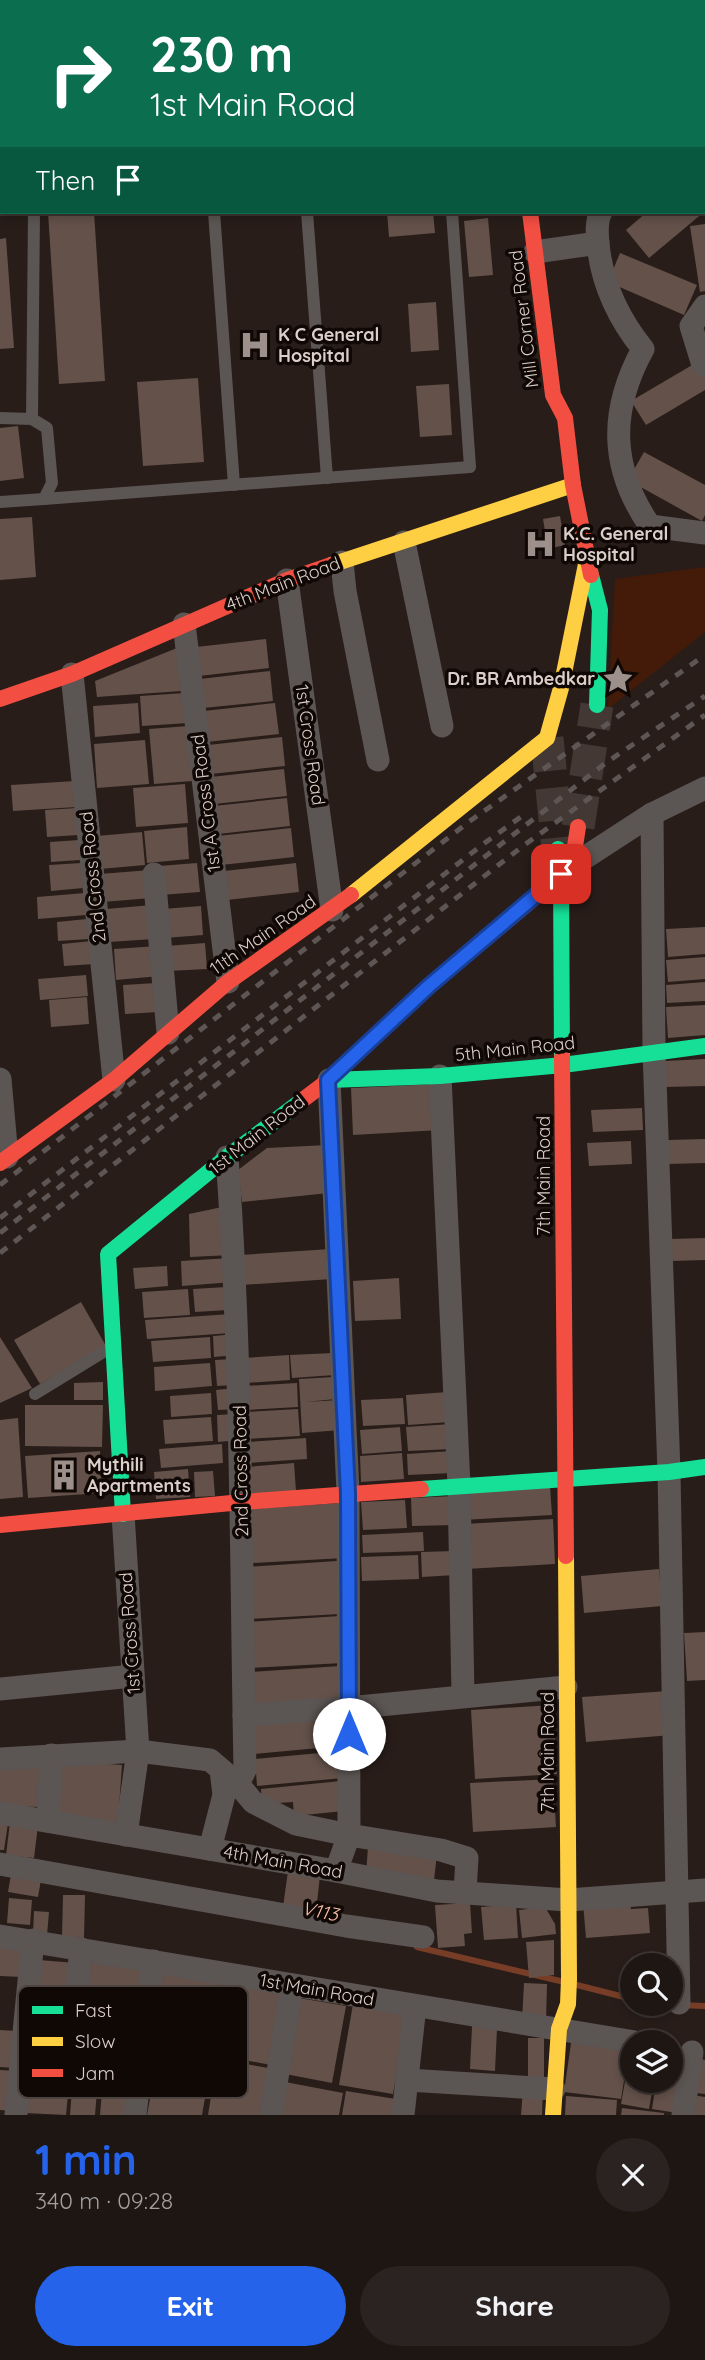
<!DOCTYPE html>
<html lang="en">
<head>
<meta charset="utf-8">
<style>
  :root { --surface:#1e1613; --page:#2b2321; --text:#f1f3f6; --muted:#a19fa0; --line:#3c3533; --accent:#2563eb }
  body { margin:0; font-family:Quicksand,sans-serif; background:var(--page); color:var(--text); height:100vh; display:flex; flex-direction:column; font-size:26px; white-space:nowrap }
  * { box-sizing:border-box; margin:0 }
  p { font-size:23px; color:var(--muted) }
  .icon { flex:none; width:38px; height:38px; fill:none; stroke:currentColor; stroke-width:2; stroke-linecap:round; stroke-linejoin:round }
  .map { position:relative; height:2115px; overflow:hidden }
  .drawer { display:flex; flex-direction:column; background:var(--surface); flex:1 }
  .drawer>* { flex:none }
  .banner { position:absolute; left:0px; top:0px; width:705px; height:214px; box-shadow:0 4px 10px #0003,0 0 0 2px var(--line); background:#0b6e4f; color:#fff; overflow:hidden }
  .controls { position:absolute; left:620px; top:1953px; display:grid; gap:14px }
  .controls a { display:grid; place-items:center; width:63px; height:63px; border-radius:50%; background:var(--surface); box-shadow:0 4px 10px #0003,0 0 0 2px var(--line); font-size:35px }
  .pin { position:absolute; display:grid; place-items:center; width:60px; height:60px; color:#fff; margin:-30px; border-radius:14px; box-shadow:0 4px 10px #0006 }
  .me { position:absolute; width:77px; margin:-38px; rotate:0deg; stroke-linejoin:round; filter:drop-shadow(0 0 5px #0008) }
  .turn { display:flex; align-items:center; gap:24px; height:147px; padding:0 35px; font-size:32px }
  .turn .icon { width:91px; height:91px; stroke-width:2.5 }
  .turn b { display:block; font-size:49px; line-height:60px }
  .then { display:flex; align-items:center; height:66px; padding:0 35px; background:#0003; gap:14px; font-size:26px }
  .round { display:grid; place-items:center; flex:none; width:74px; height:74px; border-radius:37px; background:var(--page) }
  .overview { display:flex; align-items:center; justify-content:space-between; height:119px; padding:0 35px }
  h1 { font-size:42px; font-weight:800; line-height:52px; color:var(--accent) }
  .cta { display:flex; gap:14px; margin-top:auto; padding:14px 35px }
  .cta a { flex:1; height:80px; border-radius:42px; background:var(--accent); color:#fff; font-size:28px; font-weight:800; line-height:80px; text-align:center }
  .cta a+a { background:var(--page); color:var(--text) }
  .map>svg:first-child { display:block }
  .green { fill:#441a09 }
  .lines { fill:none; stroke-linecap:round; stroke-linejoin:round }
  .stream { stroke:#783d26; stroke-width:6 }
  .building { fill:#63514a }
  .secondary-tunnel { stroke:#433833; stroke-width:33; stroke-dasharray:33 17; stroke-linecap:butt }
  .lane { stroke:#5b5553; stroke-width:12 }
  .street { stroke:#5b5553; stroke-width:23 }
  .fast { stroke:#16e098; stroke-width:16 }
  .slow { stroke:#ffcf43; stroke-width:16 }
  .jam { stroke:#f24e42; stroke-width:16 }
  .rail { stroke:#5e5654; stroke-width:5; stroke-dasharray:9 9; stroke-linecap:butt }
  .route-casing { stroke:#184099; stroke-width:18 }
  .route { stroke:#2563eb; stroke-width:12 }
  .labels { text-anchor:middle; stroke-width:7; stroke-linejoin:round; paint-order:stroke }
  .street-label { font-size:18px; fill:#dccec9; stroke:#100805 }
  .poi-label { font-size:18px; font-weight:bold; fill:#dccec9; stroke:#100805; text-anchor:start }
  .water-label { font-size:19px; font-style:italic; fill:#f9bda7; stroke:#100805 }
  .key { fill:#100805; stroke:#4d4340; stroke-width:2 }
  .key-label { font-size:19px; fill:#dccec9 }
</style>
</head>
<body>
<div class="map">
<svg width="705" height="2115" viewBox="0 0 705 2115">
  <rect width="100%" height="100%" fill="#281d19"/>
  <path class="green" d="M705,567V632L608,709L615,579Z"/>
  <g class="lines">
    <g class="stream">
      <path d="M417,1947L560,1981"/>
      <path d="M577,1985L632,1999"/>
      <path d="M653,2004L705,2006"/>
    </g>
  </g>
  <g class="building">
    <path d="M48,212H94L105,381L59,384Z"/>
    <path d="M387,212H433L435,233L389,237Z"/>
    <path d="M647,212H704L649,258L626,230Z"/>
    <path d="M488,218L493,275L469,277L464,221Z"/>
    <path d="M705,224V291L700,292L690,226Z"/>
    <path d="M6,238L14,348L0,349V239Z"/>
    <path d="M620,253L697,285L684,315L608,282Z"/>
    <path d="M436,302L439,350L411,352L408,304Z"/>
    <path d="M699,361L705,370V390L646,425L631,401Z"/>
    <path d="M198,378L204,462L143,466L137,382Z"/>
    <path d="M449,384L452,435L420,437L416,386Z"/>
    <path d="M18,426L24,478L0,481V428Z"/>
    <path d="M644,452L705,485V515L702,521L628,480Z"/>
    <path d="M560,516L565,545L548,549L543,519Z"/>
    <path d="M32,517L36,577L0,580V519Z"/>
    <path d="M266,639L269,668L199,676L196,647Z"/>
    <path d="M177,648L181,691L97,697L95,681Z"/>
    <path d="M270,671L273,701L203,708L200,679Z"/>
    <path d="M185,693L188,723L142,726L140,696Z"/>
    <path d="M138,703L140,733L95,737L93,706Z"/>
    <path d="M275,703L279,734L207,742L204,711Z"/>
    <path d="M188,726L192,781L154,784L149,729Z"/>
    <path d="M282,737L285,766L211,774L208,745Z"/>
    <path d="M145,740L149,784L97,788L94,744Z"/>
    <path d="M284,769L287,796L214,804L211,777Z"/>
    <path d="M75,781L77,807L13,811L11,785Z"/>
    <path d="M185,784L188,823L136,827L133,788Z"/>
    <path d="M287,798L290,826L218,834L214,806Z"/>
    <path d="M77,808L79,835L47,837L45,810Z"/>
    <path d="M187,827L189,859L147,863L144,831Z"/>
    <path d="M291,828L294,857L221,865L218,836Z"/>
    <path d="M142,832L145,865L100,869L97,836Z"/>
    <path d="M79,840L80,860L51,862L50,842Z"/>
    <path d="M81,863L83,888L51,891L49,865Z"/>
    <path d="M197,863L200,892L161,895L159,866Z"/>
    <path d="M296,863L299,892L227,900L224,871Z"/>
    <path d="M150,870L152,898L102,902L100,874Z"/>
    <path d="M85,893L86,915L38,919L37,897Z"/>
    <path d="M152,905L154,939L109,942L106,909Z"/>
    <path d="M201,906L203,935L165,938L163,909Z"/>
    <path d="M87,919L89,939L58,941L57,922Z"/>
    <path d="M705,927V954L668,957L666,929Z"/>
    <path d="M92,941L94,964L64,966L62,944Z"/>
    <path d="M205,943L207,969L168,971L166,946Z"/>
    <path d="M158,946L160,976L116,980L114,949Z"/>
    <path d="M705,957V979L668,982L666,960Z"/>
    <path d="M86,975L88,996L40,1000L38,979Z"/>
    <path d="M705,982V1001L667,1003L666,985Z"/>
    <path d="M156,983L158,1012L125,1014L123,985Z"/>
    <path d="M87,997L89,1024L51,1027L49,1000Z"/>
    <path d="M705,1005V1035L668,1038L666,1007Z"/>
    <path d="M705,1059V1086L666,1087L665,1061Z"/>
    <path d="M438,1084L440,1130L353,1135L351,1088Z"/>
    <path d="M642,1108L643,1130L593,1132L591,1110Z"/>
    <path d="M705,1139V1163L669,1164L668,1140Z"/>
    <path d="M631,1141L632,1164L589,1166L587,1143Z"/>
    <path d="M327,1145L329,1193L242,1202L238,1170L267,1148Z"/>
    <path d="M227,1206L231,1255L190,1257L189,1214Z"/>
    <path d="M705,1238V1260L671,1261L670,1239Z"/>
    <path d="M330,1249L332,1279L241,1285L240,1255Z"/>
    <path d="M231,1258L233,1282L182,1286L181,1261Z"/>
    <path d="M167,1266L168,1286L135,1289L133,1268Z"/>
    <path d="M399,1278L401,1319L355,1321L353,1281Z"/>
    <path d="M226,1287L228,1310L195,1312L193,1289Z"/>
    <path d="M188,1289L190,1315L144,1318L142,1292Z"/>
    <path d="M81,1302L106,1346L40,1384L14,1340Z"/>
    <path d="M230,1314L231,1333L147,1339L145,1320Z"/>
    <path d="M236,1334L237,1355L214,1357L213,1336Z"/>
    <path d="M0,1337L32,1388L0,1403Z"/>
    <path d="M210,1337L211,1358L153,1362L151,1341Z"/>
    <path d="M333,1353L335,1375L292,1378L290,1355Z"/>
    <path d="M289,1355L290,1380L246,1383L244,1358Z"/>
    <path d="M233,1359L235,1385L217,1386L215,1360Z"/>
    <path d="M210,1363L212,1386L155,1391L154,1367Z"/>
    <path d="M334,1377L336,1399L305,1402L339,1400L341,1430L302,1433L299,1379Z"/>
    <path d="M103,1382V1400H74V1383Z"/>
    <path d="M297,1383L298,1407L245,1410L244,1386Z"/>
    <path d="M235,1388L237,1409L218,1410L216,1390Z"/>
    <path d="M448,1392L450,1422L408,1425L406,1395Z"/>
    <path d="M211,1393L212,1414L171,1417L170,1396Z"/>
    <path d="M403,1398L405,1424L363,1426L361,1400Z"/>
    <path d="M25,1405H103L102,1447L25,1446Z"/>
    <path d="M298,1409L300,1436L247,1439L245,1412Z"/>
    <path d="M237,1414L239,1440L218,1442L217,1415Z"/>
    <path d="M211,1417L213,1441L165,1444L163,1420Z"/>
    <path d="M18,1418L23,1497L0,1499V1420Z"/>
    <path d="M451,1424L452,1449L408,1451L406,1427Z"/>
    <path d="M400,1427L402,1451L362,1454L360,1430Z"/>
    <path d="M306,1438L307,1459L248,1463L247,1442Z"/>
    <path d="M222,1444L223,1463L161,1468L159,1449Z"/>
    <path d="M100,1451L102,1493L28,1498L25,1456Z"/>
    <path d="M452,1451L453,1473L408,1475L407,1454Z"/>
    <path d="M402,1453L404,1479L361,1482L360,1456Z"/>
    <path d="M294,1463L296,1491L247,1494L246,1467Z"/>
    <path d="M188,1469L190,1497L156,1499L154,1472Z"/>
    <path d="M213,1471L215,1496L195,1497L194,1472Z"/>
    <path d="M550,1486L552,1515L463,1520L461,1491Z"/>
    <path d="M454,1496L455,1525L412,1526L411,1498Z"/>
    <path d="M405,1500L407,1528L363,1530L361,1502Z"/>
    <path d="M341,1503L344,1558L252,1563L249,1509Z"/>
    <path d="M553,1519L555,1564L466,1569L463,1524Z"/>
    <path d="M423,1532L424,1551L363,1553L362,1535Z"/>
    <path d="M454,1551L455,1575L422,1577L421,1552Z"/>
    <path d="M418,1555L419,1579L362,1581L361,1557Z"/>
    <path d="M337,1561L340,1614L248,1619L245,1567Z"/>
    <path d="M659,1569L662,1606L584,1613L581,1576Z"/>
    <path d="M340,1616L343,1663L248,1668L245,1622Z"/>
    <path d="M705,1632V1680L687,1681L684,1633Z"/>
    <path d="M340,1666L342,1700L252,1705L250,1672Z"/>
    <path d="M668,1691L672,1735L586,1742L582,1697Z"/>
    <path d="M553,1705L557,1774L475,1779L471,1710Z"/>
    <path d="M337,1716L340,1746L253,1754L251,1723Z"/>
    <path d="M341,1751L343,1778L257,1786L255,1759Z"/>
    <path d="M59,1760L122,1765L118,1822L55,1817Z"/>
    <path d="M0,1764L42,1765L41,1807L0,1806Z"/>
    <path d="M553,1779L556,1827L473,1832L470,1783Z"/>
    <path d="M341,1781L344,1811L294,1816L293,1802L262,1804L261,1789Z"/>
    <path d="M0,1816L9,1817L4,1850H0Z"/>
    <path d="M10,1822L38,1825L34,1858L6,1855Z"/>
    <path d="M368,1847L437,1854L434,1880L366,1874Z"/>
    <path d="M12,1869L42,1874L38,1897L8,1892Z"/>
    <path d="M288,1871L320,1875L316,1912L283,1907Z"/>
    <path d="M63,1895H85L84,1938L62,1937Z"/>
    <path d="M9,1898L32,1900L30,1925L7,1923Z"/>
    <path d="M630,1899L631,1909L648,1908L650,1933L586,1938L583,1903Z"/>
    <path d="M470,1903L472,1933L464,1934L465,1946L438,1948L435,1905Z"/>
    <path d="M516,1904L518,1938L484,1940L481,1907Z"/>
    <path d="M545,1907L555,1924L556,1934L522,1938L519,1910Z"/>
    <path d="M34,1911L49,1912L47,1935L33,1934Z"/>
    <path d="M554,1940V1975L529,1978L526,1942Z"/>
    <path d="M0,1944L24,1945L22,1977L0,1976Z"/>
    <path d="M39,1960L76,1963L73,1999L36,1996Z"/>
    <path d="M82,1961L143,1968L139,2005L78,1998Z"/>
    <path d="M163,1968L223,1979L217,2014L157,2004Z"/>
    <path d="M230,1982L284,1991L271,2065L217,2055Z"/>
    <path d="M524,1983L547,1984L546,2022L522,2021Z"/>
    <path d="M293,1997L346,2006L332,2083L280,2073Z"/>
    <path d="M353,2004L407,2013L393,2094L339,2085Z"/>
    <path d="M472,2026L497,2028L495,2071L470,2069Z"/>
    <path d="M0,2030L17,2031L15,2068L0,2067Z"/>
    <path d="M572,2036L630,2043L621,2099L564,2092Z"/>
    <path d="M528,2038H544V2082L528,2083Z"/>
    <path d="M630,2053L632,2081H654L649,2109L621,2104Z"/>
    <path d="M670,2058L685,2060L677,2113L652,2109L656,2081H670Z"/>
    <path d="M217,2059L274,2069L266,2115H208Z"/>
    <path d="M701,2059L705,2060V2094L696,2093Z"/>
    <path d="M0,2070L17,2071L14,2111L0,2110Z"/>
    <path d="M30,2071L70,2074L66,2115L26,2113Z"/>
    <path d="M73,2077L98,2079L95,2115H70Z"/>
    <path d="M103,2079L130,2082L127,2115H100Z"/>
    <path d="M280,2081L343,2093L339,2115H274Z"/>
    <path d="M153,2082L206,2092L202,2115H147Z"/>
    <path d="M523,2089L543,2090L542,2115H521Z"/>
    <path d="M346,2091L402,2100L399,2115H342Z"/>
    <path d="M692,2095L705,2097V2115H689Z"/>
    <path d="M566,2096L617,2100L616,2115H565Z"/>
    <path d="M622,2108L664,2113V2115H621Z"/>
  </g>
  <g class="lines">
    <g class="secondary-tunnel">
      <path d="M547,738L558,849"/>
      <path d="M578,827L597,705"/>
    </g>
    <g class="lane">
      <path d="M435,0V2"/>
      <path d="M0,154H2"/>
      <path d="M214,212L234,485"/>
      <path d="M307,212L327,478"/>
      <path d="M0,418L32,419L47,428L52,483L44,499L0,502"/>
      <path d="M32,419L34,212"/>
      <path d="M44,499L470,467L452,212"/>
      <path d="M35,1394L110,1348"/>
    </g>
    <g class="street">
      <path d="M29,0V2"/>
      <path d="M260,0V2"/>
      <path d="M0,72L2,71"/>
      <path d="M704,145L705,144"/>
      <path d="M601,212C596,221 597,234 598,244C602,284 618,318 643,349C609,411 610,468 650,526L705,533"/>
      <path d="M535,252L598,243"/>
      <path d="M705,306L691,326L703,365H705"/>
      <path d="M404,542L442,726"/>
      <path d="M342,562L345,591L378,760"/>
      <path d="M287,580L332,910"/>
      <path d="M184,624L228,982"/>
      <path d="M72,674L114,1080"/>
      <path d="M652,814L654,1051L669,1472L679,2003"/>
      <path d="M572,866L652,814L705,788"/>
      <path d="M154,874L168,1033"/>
      <path d="M440,1076L459,1485L463,1695"/>
      <path d="M0,1079L7,1157"/>
      <path d="M329,1080L348,1493L349,1835L336,1871"/>
      <path d="M227,1157C242,1361 241,1565 245,1770L238,1784"/>
      <path d="M123,1514L138,1751L126,1835"/>
      <path d="M0,1689L133,1676"/>
      <path d="M244,1715L348,1708L566,1687"/>
      <path d="M0,1759L138,1751L210,1760L238,1784L253,1802L296,1824L349,1835L441,1850L467,1858L465,1892"/>
      <path d="M0,1813L336,1871L437,1891L568,1900L705,1890"/>
      <path d="M48,1821L51,1755"/>
      <path d="M210,1849L224,1795L221,1770"/>
      <path d="M0,1864L346,1926L423,1937"/>
      <path d="M0,1936L635,2042"/>
      <path d="M68,2071L81,1949"/>
      <path d="M407,2080L554,2089"/>
      <path d="M16,2115L33,1940"/>
      <path d="M135,2115L153,1961"/>
      <path d="M271,2115L292,1986"/>
      <path d="M403,2115L415,2006"/>
      <path d="M683,2115L692,2052"/>
    </g>
    <g class="fast">
      <path d="M591,575L600,610L597,705"/>
      <path d="M558,849L561,874L562,1057"/>
      <path d="M329,1080L440,1076L563,1065L705,1046"/>
      <path d="M421,1489L669,1472L705,1467"/>
      <path d="M123,1514L108,1254L227,1157L300,1102"/>
    </g>
    <g class="slow">
      <path d="M331,565L573,485"/>
      <path d="M351,895L547,738L561,688L587,559"/>
      <path d="M553,2115L559,2029L568,2004L569,1979L566,1556"/>
    </g>
    <g class="jam">
      <path d="M505,0V2"/>
      <path d="M530,212L553,395L565,418L573,485L591,575"/>
      <path d="M0,699L72,674L287,580L331,565"/>
      <path d="M562,1057L566,1556"/>
      <path d="M300,1102L329,1080L429,986L572,866L578,827"/>
      <path d="M0,1163L114,1080L228,982L351,895"/>
      <path d="M0,1525L242,1502L421,1489"/>
    </g>
    <g class="rail">
      <path d="M0,1185L470,821L705,655"/>
      <path d="M0,1218L486,842L522,816"/>
      <path d="M0,1233L607,762L705,696"/>
      <path d="M0,1253L523,846L705,715"/>
    </g>
  </g>
  <g class="lines">
    <g class="route-casing">
      <path id="route" d="M349,1734L348,1493L328,1080L429,986L561,874"/>
    </g>
    <use href="#route" class="route"/>
  </g>
  <defs>
    <g id="hospital-bare" transform="scale(2.415)"><path d="M-5-5h3v3.5h4V-5h3V5h-3V1.5h-4V5h-3Z" fill="#9d908b" stroke="#100805" stroke-width="2.5" paint-order="stroke"/></g>
    <g id="sight-bare" transform="scale(2.415)"><path d="M0-6L1.8-2.2L6-1.7L2.9 1.2L3.7 5.4L0 3.3L-3.7 5.4L-2.9 1.2L-6-1.7L-1.8-2.2Z" fill="#9d908b" stroke="#100805" stroke-width="2.5" paint-order="stroke"/></g>
    <g id="building-bare" transform="scale(2.415)"><path d="M-4-6H4V6H1V3H-1V6H-4ZM-2.5-4.3h1.7v1.8h-1.7ZM.8-4.3h1.7v1.8H.8ZM-2.5-1h1.7V.8h-1.7ZM.8-1h1.7V.8H.8Z" fill="#9d908b" stroke="#100805" stroke-width="2.5" paint-order="stroke"/></g>
  </defs>
  <g fill-rule="evenodd">
    <use href="#hospital-bare" x="255" y="345"/>
    <use href="#hospital-bare" x="540" y="544"/>
    <use href="#sight-bare" x="618" y="679"/>
    <use href="#building-bare" x="64" y="1475"/>
  </g>
  <g class="labels">
    <g class="street-label">
      <text transform="translate(524 319) rotate(-97)" y="6">Mill Corner Road</text>
      <text transform="translate(283 584) rotate(-21)" y="6">4th Main Road</text>
      <text transform="translate(310 745) rotate(82)" y="6">1st Cross Road</text>
      <text transform="translate(206 803) rotate(-97)" y="6">1st A Cross Road</text>
      <text transform="translate(93 877) rotate(-96)" y="6">2nd Cross Road</text>
      <text transform="translate(263 935) rotate(-35)" y="6">11th Main Road</text>
      <text transform="translate(515 1049) rotate(-6)" y="6">5th Main Road</text>
      <text transform="translate(257 1135) rotate(-38)" y="6">1st Main Road</text>
      <text transform="translate(544 1176) rotate(-90)" y="6">7th Main Road</text>
      <text transform="translate(241 1471) rotate(-91)" y="6">2nd Cross Road</text>
      <text transform="translate(130 1633) rotate(-94)" y="6">1st Cross Road</text>
      <text transform="translate(548 1752) rotate(-90)" y="6">7th Main Road</text>
      <text transform="translate(283 1862) rotate(10)" y="6">4th Main Road</text>
      <text transform="translate(317 1990) rotate(10)" y="6">1st Main Road</text>
    </g>
    <g class="poi-label">
      <text x="278" y="341">K C General<tspan x="278" dy="21">Hospital</tspan></text>
      <text x="563" y="540">K.C. General<tspan x="563" dy="21">Hospital</tspan></text>
      <text x="595" y="685" text-anchor="end">Dr. BR Ambedkar</text>
      <text x="87" y="1471">Mythili<tspan x="87" dy="21">Apartments</tspan></text>
    </g>
    <g class="water-label">
      <text transform="translate(320 1911) rotate(11)" y="7">V113</text>
    </g>
  </g>
  <rect x="18" y="1986" width="230" height="112" rx="10" class="key"/>
  <rect x="32" y="2006" width="31" height="8" fill="#16e098"/>
  <rect x="32" y="2037" width="31" height="9" fill="#ffcf43"/>
  <rect x="32" y="2069" width="31" height="8" fill="#f24e42"/>
  <g class="key-label">
    <text x="75" y="2017">Fast</text>
    <text x="75" y="2048">Slow</text>
    <text x="75" y="2080">Jam</text>
  </g>
</svg>
<div class="controls">
<a><svg class="icon" aria-label="search" viewBox="0 0 24 24"><circle cx="10" cy="10" r="6"/><path d="M15 15l6 6"/></svg></a>
<a><svg class="icon" aria-label="layers" viewBox="0 0 24 24"><path d="M12 4l9 5-9 5-9-5zM3 14l9 5 9-5"/></svg></a>
</div>
<div class="pin" style="left:561px;top:874px;background:#d93025"><svg class="icon" aria-label="arrive" viewBox="0 0 24 24"><path d="M6 21V4h12l-3 4 3 4H6"/></svg></div>
<svg class="me" style="left:349px;top:1734px" viewBox="-20 -20 40 40"><circle r="19" fill="#fff"/><path d="M0-13L10 11 0 6-10 11z" fill="#2563eb"/></svg>
<div class="banner">
<div class="turn"><svg class="icon" aria-label="right" viewBox="0 0 24 24"><path d="M7 20v-9h11M14 6l5 5-5 5"/></svg><div><b>230 m</b>1st Main Road</div></div>
<div class="then">Then<svg class="icon" aria-label="arrive" viewBox="0 0 24 24"><path d="M6 21V4h12l-3 4 3 4H6"/></svg></div>
</div>
</div>
<section class="drawer">
<div class="overview"><div><h1>1 min</h1><p>340 m · 09:28</p></div><a class="round"><svg class="icon" aria-label="close" viewBox="0 0 24 24"><path d="M6 6l12 12M18 6L6 18"/></svg></a></div>
<div class="cta"><a>Exit</a><a>Share</a></div>
</section>
</body>
</html>
